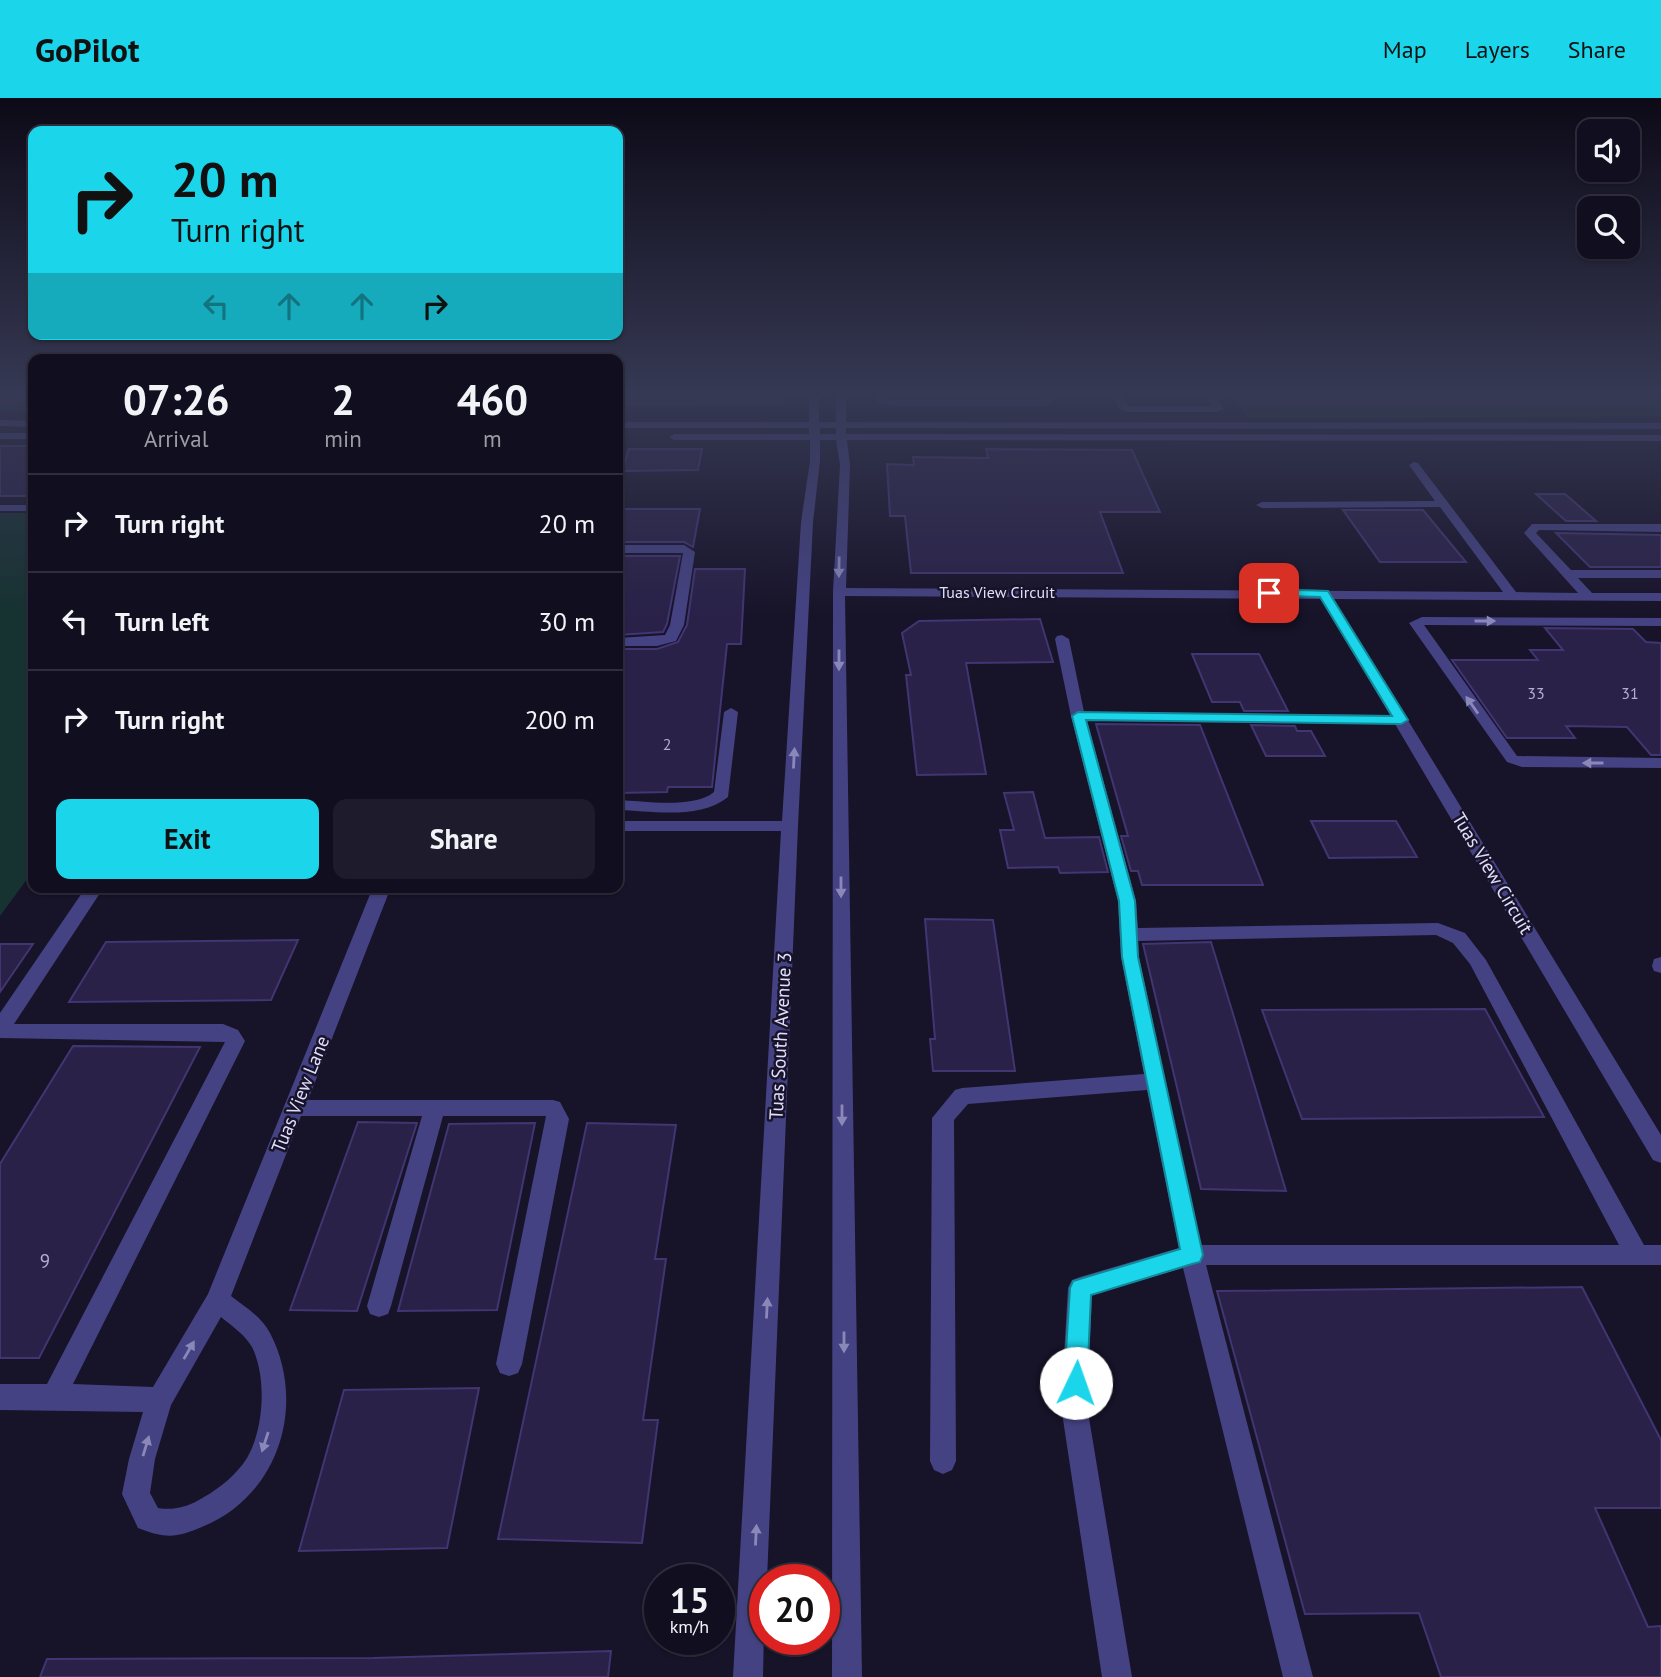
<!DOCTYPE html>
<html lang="en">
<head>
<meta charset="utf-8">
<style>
  :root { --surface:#110e1f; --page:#1e1c2c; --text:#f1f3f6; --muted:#9c9ca4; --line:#302e3d; --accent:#1bd5eb }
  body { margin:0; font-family:"PT Sans",sans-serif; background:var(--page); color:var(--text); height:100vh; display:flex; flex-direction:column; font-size:26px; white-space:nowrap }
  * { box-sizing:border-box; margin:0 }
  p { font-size:23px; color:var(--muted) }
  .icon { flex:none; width:38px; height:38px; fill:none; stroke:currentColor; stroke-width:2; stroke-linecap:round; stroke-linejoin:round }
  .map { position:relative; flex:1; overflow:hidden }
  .panel { position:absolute; left:28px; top:256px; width:595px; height:539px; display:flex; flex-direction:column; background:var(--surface); border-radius:14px; box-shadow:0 2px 5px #0004,0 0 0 2px var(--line) }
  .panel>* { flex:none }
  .top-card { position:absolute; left:28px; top:28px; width:595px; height:214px; border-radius:14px; box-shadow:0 2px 5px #0004,0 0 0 2px var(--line); background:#1bd5eb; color:#111; overflow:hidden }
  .fabs { position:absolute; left:1577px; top:21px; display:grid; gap:14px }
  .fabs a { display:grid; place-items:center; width:63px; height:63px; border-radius:14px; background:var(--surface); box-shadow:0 2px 5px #0004,0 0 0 2px var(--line); font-size:35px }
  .speed { position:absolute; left:644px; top:1466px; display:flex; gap:14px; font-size:35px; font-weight:700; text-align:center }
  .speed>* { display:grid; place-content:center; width:91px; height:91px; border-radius:50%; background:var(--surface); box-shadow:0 2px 5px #0004,0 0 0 2px var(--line); line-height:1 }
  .speed small { font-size:18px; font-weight:400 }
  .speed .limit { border:10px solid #d22; background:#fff; color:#111 }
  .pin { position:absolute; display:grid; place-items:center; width:60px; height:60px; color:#fff; margin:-30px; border-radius:14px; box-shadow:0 4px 10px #0006 }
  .me { position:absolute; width:77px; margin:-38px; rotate:3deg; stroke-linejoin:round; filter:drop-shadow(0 0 5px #0008) }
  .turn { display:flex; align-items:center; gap:24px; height:147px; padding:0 28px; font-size:32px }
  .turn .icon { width:91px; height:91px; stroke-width:2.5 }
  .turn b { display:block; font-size:49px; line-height:60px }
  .lanes { display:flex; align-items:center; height:66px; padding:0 28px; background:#0003; justify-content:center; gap:35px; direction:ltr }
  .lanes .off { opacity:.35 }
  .eta { display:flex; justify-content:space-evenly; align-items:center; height:119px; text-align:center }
  .eta b { font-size:42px; font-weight:700; line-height:49px }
  .button { display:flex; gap:14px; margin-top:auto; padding:14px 28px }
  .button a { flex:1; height:80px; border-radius:14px; background:var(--accent); color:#111; font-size:28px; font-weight:700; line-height:80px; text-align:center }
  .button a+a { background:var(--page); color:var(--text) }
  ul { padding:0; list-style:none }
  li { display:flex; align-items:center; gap:21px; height:98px; padding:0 28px; border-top:2px solid var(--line) }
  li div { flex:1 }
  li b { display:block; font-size:26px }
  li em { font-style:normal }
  header { display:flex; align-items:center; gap:42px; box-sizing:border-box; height:98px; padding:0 35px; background:var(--accent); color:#111 }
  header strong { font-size:33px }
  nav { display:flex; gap:38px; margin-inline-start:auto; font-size:24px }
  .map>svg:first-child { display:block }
  .green { fill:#163231 }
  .building { fill:#292148; stroke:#413572; stroke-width:2 }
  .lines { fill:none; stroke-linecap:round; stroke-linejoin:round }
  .minor { fill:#454283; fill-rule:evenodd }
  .oneway { fill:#8b88b9 }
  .route { fill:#1bd5eb; stroke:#128a99; stroke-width:2 }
  .labels { text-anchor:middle; stroke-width:5; stroke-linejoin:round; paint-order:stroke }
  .far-street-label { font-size:16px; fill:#e1ddfc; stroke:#171329 }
  .number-label { font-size:16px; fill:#b3aecf }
  .street-label { font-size:19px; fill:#e1ddfc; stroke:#171329 }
  .near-number-label { font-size:19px; fill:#b3aecf }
</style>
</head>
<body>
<header>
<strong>GoPilot</strong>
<nav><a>Map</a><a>Layers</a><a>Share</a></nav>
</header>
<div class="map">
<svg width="1661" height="1579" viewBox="0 0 1661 1579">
  <rect width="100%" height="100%" fill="#171329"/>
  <g class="green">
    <rect x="0" y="297" width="33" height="16"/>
    <path d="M618,297H786L784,307L618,308Z"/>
    <path d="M1231,297H1661V318L1249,320Z"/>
    <path d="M0,415H33V773L0,818Z"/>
  </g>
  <g class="building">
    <rect x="0" y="348" width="33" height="50"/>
    <path d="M629,351H702L698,372L622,373Z"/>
    <path d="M986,351L1132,352L1160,414H1100L1123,475H911L905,418H890L887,366L914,367L913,359L988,360Z"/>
    <path d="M1536,396H1565L1596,423H1566Z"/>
    <path d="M618,411H700L693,449L684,444H618Z"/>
    <path d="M1343,412H1423L1466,464H1380Z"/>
    <path d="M1556,435L1661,437V469H1590Z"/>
    <path d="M618,458H680L667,526L663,534L618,537Z"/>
    <path d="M695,471H745L741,546H727L712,689H668L667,694L618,695V551H657L678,544L687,527Z"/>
    <path d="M1040,521L1053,564L966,565L986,676L917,677L906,577H911L902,535L919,523Z"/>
    <path d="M1545,530L1633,531L1646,544L1661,545V657H1651L1627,629L1566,628L1575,640H1507L1452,562H1538L1530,552H1563Z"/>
    <path d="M1192,556H1259L1288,613H1244L1240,604H1212Z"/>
    <path d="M1096,626L1200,627L1263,787H1142L1138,773H1131L1121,738H1128Z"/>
    <path d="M1251,627L1295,628L1297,633H1311L1325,658H1266Z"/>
    <path d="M1033,694L1045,740L1099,739L1108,774L1060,775L1058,769L1008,770L1000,732H1014L1004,695Z"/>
    <path d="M1311,723H1396L1417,759L1329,760Z"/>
    <path d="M925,821L993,822L1015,973H933L930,941H935Z"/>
    <path d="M298,842L271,902L69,904L106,844Z"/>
    <path d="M1211,844L1234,919L1286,1093L1201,1091L1143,846Z"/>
    <path d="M0,846H33L0,894Z"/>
    <path d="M1485,911L1544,1019L1302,1021L1262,912Z"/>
    <path d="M73,948L200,949L39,1260H0V1066Z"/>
    <path d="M358,1024L417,1025L357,1213L290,1212Z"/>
    <path d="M535,1025L497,1212L398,1213L449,1026Z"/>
    <path d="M587,1025L676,1027L655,1161H666L643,1322H658L642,1445L498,1441Z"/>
    <path d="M1582,1189L1661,1342V1410H1595L1648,1529L1661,1528V1579H1441L1419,1515L1305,1516L1217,1193Z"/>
    <path d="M479,1290L447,1450L299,1453L344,1292Z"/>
    <path d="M611,1553L608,1579H40L47,1561L373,1560Z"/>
  </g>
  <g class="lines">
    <g class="minor">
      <path d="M809,297H819V324H836V297H846V324L1661,325V331L846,330V336L1661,337V343L847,342L850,367L846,490L1503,494L1440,409L1262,410L1256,407L1262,404L1435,403L1409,367L1414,364L1418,365L1516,494L1578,495L1524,435L1532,426H1661V434L1539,432L1536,435L1571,472H1661V480H1578L1592,495H1661V503L1334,501L1661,1037V1065L1653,1062L1395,626L1087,623L1136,803L1138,830L1438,825L1465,835L1486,862L1644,1147H1661V1167H1206L1313,1579H1283L1183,1170L1092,1197L1087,1308L1132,1579H1102L1061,1308L1068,1190L1072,1182L1080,1179L1179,1150L1147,992L968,1006L954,1022L956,1363L952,1372L943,1376L934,1372L930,1363L932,1020L955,992L962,990L1144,976L1121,859L1118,803L1071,618L1055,541L1057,538L1062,537L1069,541L1084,614L1390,617L1321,501L845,498L862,1579H832L833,494L840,367L836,342H820V363L813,424L798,728L767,1482H765L763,1579H733L781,733H618V723H782L801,424L810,363V342H674L669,339L674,336H809V330H618V324H809ZM820,330H836V336H820ZM1436,837L1453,845L1470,866L1619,1147H1201L1139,859L1138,843Z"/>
      <path d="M873,297H883L885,301L893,302H1044L1047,300L1045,297H1055L1057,301L1046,308H893L878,305Z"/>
      <path d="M1112,297H1122L1129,308H1212L1206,297H1216L1223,311L1218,314H1128L1120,311Z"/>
      <path d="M0,322L33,323V329L0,328Z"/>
      <rect x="0" y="335" width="33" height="6"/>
      <rect x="0" y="407" width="33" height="6"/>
      <path d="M618,447H684L695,454L684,527L676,543L657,548H618V540L665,537L670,527L683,455H618Z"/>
      <path d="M1422,519L1661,520V528L1424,527L1517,658L1661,660V670L1522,669L1507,664L1409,525Z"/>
      <path d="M731,610L738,614L728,699C700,722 651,713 618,712V702C644,703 694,711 714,694L724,614Z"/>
      <path d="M86,789H104L14,926H223L238,932L245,943L73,1286L153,1289L208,1196L373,789H391L308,1002H553L560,1004L569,1021L522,1266L518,1275L509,1278L500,1275L496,1266L546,1018H443L391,1208L388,1216L379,1219L370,1216L367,1208L422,1018H301L231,1198C245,1209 262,1219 270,1235C307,1306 279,1397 204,1428C177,1440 166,1441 138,1430L122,1396L129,1361L143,1314L0,1312V1286H47L225,944L0,940V915ZM221,1219C232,1228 245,1237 252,1249C267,1279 264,1331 247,1360C237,1376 220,1390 204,1399C190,1408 174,1413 158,1410L150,1395L155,1361L171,1307Z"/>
      <path d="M1661,859V875L1654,873L1652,868L1654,861Z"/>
    </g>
  </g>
  <defs><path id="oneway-solid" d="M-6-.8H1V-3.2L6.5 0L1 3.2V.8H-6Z" transform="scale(1.75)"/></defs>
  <g class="oneway">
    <use href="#oneway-solid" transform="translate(839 469) rotate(91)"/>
    <use href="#oneway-solid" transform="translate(1485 523)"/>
    <use href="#oneway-solid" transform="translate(839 562) rotate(90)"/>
    <use href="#oneway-solid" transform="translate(1472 607) rotate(-125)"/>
    <use href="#oneway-solid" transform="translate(794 660) rotate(-87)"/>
    <use href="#oneway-solid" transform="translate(1593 665) rotate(-180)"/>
    <use href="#oneway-solid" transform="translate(841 789) rotate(90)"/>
    <use href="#oneway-solid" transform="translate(842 1017) rotate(90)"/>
    <use href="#oneway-solid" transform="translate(767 1210) rotate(-87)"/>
    <use href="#oneway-solid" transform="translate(844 1244) rotate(90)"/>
    <use href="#oneway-solid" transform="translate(189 1252) rotate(-60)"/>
    <use href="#oneway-solid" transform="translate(265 1344) rotate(108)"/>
    <use href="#oneway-solid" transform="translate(146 1348) rotate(-73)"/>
    <use href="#oneway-solid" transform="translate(756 1437) rotate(-87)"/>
  </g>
  <linearGradient id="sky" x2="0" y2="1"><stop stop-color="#0d0a17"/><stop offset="0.57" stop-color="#363954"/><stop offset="1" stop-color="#363954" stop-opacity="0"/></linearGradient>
  <rect width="1661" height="518" fill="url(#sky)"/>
  <path class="route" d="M1269,491L1328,493L1408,622L1401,626L1086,622L1135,803L1138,859L1203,1157L1200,1164L1192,1166L1091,1197L1087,1285L1084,1293L1076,1296L1068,1293L1064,1285L1070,1190L1073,1183L1180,1151L1122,859L1119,803L1072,618L1078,614L1392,618L1320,499L1265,497V492Z"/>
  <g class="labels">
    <g class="far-street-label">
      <text x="997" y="500">Tuas View Circuit</text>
    </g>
    <g class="number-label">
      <text x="1536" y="601">33</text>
      <text x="1630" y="601">31</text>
      <text x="667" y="652">2</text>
    </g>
    <g class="street-label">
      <text transform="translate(1493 775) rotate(59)" y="7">Tuas View Circuit</text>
      <text transform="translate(780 938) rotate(-87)" y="7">Tuas South Avenue 3</text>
      <text transform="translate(300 996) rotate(-68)" y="7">Tuas View Lane</text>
    </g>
    <g class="near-number-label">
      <text x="45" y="1170">9</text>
    </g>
  </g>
</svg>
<div class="fabs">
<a><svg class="icon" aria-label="sound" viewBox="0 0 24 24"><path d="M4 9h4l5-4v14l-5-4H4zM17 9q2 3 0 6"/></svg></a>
<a><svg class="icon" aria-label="search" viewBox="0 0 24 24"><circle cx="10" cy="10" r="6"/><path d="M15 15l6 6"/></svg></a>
</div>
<div class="speed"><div>15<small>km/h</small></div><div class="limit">20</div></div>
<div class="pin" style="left:1269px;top:495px;background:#d93025"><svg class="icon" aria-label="arrive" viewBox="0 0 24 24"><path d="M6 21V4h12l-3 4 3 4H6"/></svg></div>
<svg class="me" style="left:1076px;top:1285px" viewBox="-20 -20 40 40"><circle r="19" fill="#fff"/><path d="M0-13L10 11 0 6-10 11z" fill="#1bd5eb"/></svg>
<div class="top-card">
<div class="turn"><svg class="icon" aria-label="right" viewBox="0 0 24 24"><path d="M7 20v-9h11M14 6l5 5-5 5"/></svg><div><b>20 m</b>Turn right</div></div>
<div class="lanes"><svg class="icon off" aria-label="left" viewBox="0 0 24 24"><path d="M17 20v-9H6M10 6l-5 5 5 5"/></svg><svg class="icon off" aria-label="ahead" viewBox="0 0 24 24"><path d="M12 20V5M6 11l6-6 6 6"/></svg><svg class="icon off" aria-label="ahead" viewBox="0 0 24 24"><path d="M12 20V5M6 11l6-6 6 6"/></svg><svg class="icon" aria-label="right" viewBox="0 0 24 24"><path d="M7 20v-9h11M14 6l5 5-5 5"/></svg></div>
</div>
<section class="panel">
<div class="eta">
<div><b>07:26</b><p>Arrival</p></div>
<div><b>2</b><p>min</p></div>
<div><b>460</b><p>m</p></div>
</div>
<ul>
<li><svg class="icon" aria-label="right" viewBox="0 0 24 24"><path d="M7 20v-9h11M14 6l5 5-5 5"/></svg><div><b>Turn right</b></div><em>20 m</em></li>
<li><svg class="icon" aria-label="left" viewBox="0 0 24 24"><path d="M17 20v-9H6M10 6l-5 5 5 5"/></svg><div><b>Turn left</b></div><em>30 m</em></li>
<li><svg class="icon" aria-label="right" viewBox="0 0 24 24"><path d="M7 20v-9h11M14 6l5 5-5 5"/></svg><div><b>Turn right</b></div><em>200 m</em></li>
</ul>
<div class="button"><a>Exit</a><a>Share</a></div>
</section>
</div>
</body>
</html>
